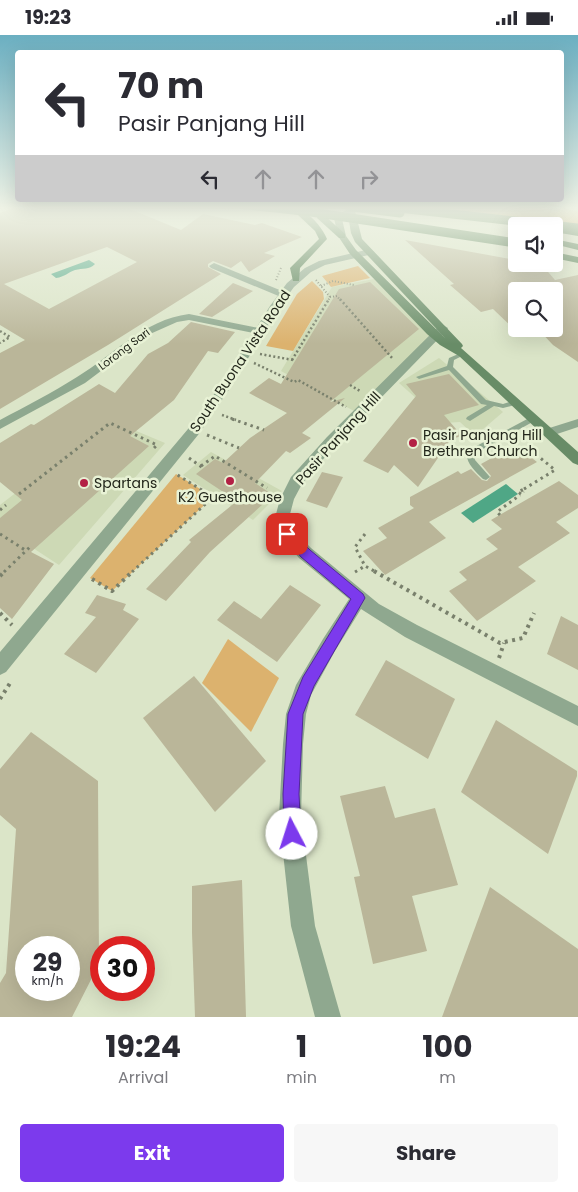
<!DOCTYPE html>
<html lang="en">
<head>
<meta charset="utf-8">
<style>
  :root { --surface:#fff; --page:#f7f7f7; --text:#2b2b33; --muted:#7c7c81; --accent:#7c3aed }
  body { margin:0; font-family:Poppins,sans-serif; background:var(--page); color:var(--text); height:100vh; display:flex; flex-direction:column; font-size:19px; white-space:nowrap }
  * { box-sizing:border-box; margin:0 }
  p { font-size:16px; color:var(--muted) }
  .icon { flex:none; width:28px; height:28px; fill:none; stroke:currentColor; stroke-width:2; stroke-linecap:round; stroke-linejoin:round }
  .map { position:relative; height:982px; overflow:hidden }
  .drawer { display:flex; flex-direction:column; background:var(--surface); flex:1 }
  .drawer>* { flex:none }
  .guide { position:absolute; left:15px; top:15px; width:549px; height:152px; border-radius:5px; box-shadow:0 5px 20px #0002; background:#fff; color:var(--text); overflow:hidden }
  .controls { position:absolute; left:508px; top:182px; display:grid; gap:10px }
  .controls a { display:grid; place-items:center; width:55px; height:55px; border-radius:5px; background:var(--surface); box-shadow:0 5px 20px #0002; font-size:25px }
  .speed { position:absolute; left:15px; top:901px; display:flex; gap:10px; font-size:25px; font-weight:700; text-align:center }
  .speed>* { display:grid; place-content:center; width:65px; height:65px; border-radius:50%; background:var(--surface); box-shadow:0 5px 20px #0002; line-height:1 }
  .speed small { font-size:12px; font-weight:400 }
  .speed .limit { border:8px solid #d22; background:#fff; color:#111 }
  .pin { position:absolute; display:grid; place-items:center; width:42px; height:42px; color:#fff; margin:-21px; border-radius:10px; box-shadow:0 2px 8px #0006 }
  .me { position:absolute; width:55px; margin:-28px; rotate:355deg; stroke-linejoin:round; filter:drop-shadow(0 0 4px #0008) }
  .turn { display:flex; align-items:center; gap:18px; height:105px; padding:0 20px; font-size:22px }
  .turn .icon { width:65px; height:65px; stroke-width:2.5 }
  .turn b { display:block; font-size:35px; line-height:42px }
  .lanes { display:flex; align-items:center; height:48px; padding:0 20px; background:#0003; justify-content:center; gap:25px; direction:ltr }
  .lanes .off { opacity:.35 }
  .eta { display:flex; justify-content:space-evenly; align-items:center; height:85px; text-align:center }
  .eta b { font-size:30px; font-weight:700; line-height:35px }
  .button { display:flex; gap:10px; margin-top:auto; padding:10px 20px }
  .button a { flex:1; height:58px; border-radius:5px; background:var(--accent); color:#fff; font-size:20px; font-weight:700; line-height:58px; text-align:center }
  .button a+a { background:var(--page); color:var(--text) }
  .status { display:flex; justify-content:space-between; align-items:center; height:35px; padding:0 25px; background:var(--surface); direction:ltr }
  .status svg { height:14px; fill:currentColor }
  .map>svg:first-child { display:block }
  .built { fill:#cdd9b5 }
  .green { fill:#dcb26e }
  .water { fill:#4fa786 }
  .building { fill:#bab699; fill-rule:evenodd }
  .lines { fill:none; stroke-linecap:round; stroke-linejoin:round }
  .path-far3 { stroke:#79806c; stroke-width:2; stroke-dasharray:1 2; stroke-linecap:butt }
  .path-far2 { stroke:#79806c; stroke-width:2.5; stroke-dasharray:2 2.5; stroke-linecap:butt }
  .path-far1 { stroke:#79806c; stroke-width:3; stroke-dasharray:2.5 4; stroke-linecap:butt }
  .path { stroke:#79806c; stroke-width:4; stroke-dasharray:3 4.5; stroke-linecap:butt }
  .service { fill:#8fa88f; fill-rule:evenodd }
  .minor { fill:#8fa88f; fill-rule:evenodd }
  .tertiary { fill:#8fa88f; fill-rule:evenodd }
  .secondary { fill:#688c67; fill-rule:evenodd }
  .primary { fill:#4b774b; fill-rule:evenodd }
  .trunk { fill:#3e6e3e; fill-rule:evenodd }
  .trunk-bridge { stroke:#3e6e3e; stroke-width:9 }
  .route { fill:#7c3aed; stroke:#51269a }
  .poi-dot { fill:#b32145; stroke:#e8f2d5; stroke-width:2 }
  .labels { text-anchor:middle; stroke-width:5; stroke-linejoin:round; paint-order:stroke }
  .far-street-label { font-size:11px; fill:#22261b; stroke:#e8f2d5 }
  .street-label { font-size:14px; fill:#22261b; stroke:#e8f2d5 }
  .poi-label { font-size:14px; fill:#22261b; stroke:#e8f2d5; text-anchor:start }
</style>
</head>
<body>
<div class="status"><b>19:23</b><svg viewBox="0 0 49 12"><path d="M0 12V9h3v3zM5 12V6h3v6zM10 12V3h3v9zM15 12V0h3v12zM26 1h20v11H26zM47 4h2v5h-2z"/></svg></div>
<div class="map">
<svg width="578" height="982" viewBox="0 0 578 982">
  <rect width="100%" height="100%" fill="#dbe5c8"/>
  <g class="built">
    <path d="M374,244L431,301L354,376L281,336L332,252Z"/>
    <path d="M439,323L503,377L475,401L460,387L444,388L399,348Z"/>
    <path d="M110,385L165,408L59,530L33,513L0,504V470Z"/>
    <path d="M211,417L282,456L253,485L183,440Z"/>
  </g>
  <g class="green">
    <path d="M408,172H556L578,176V192Z"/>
    <path d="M358,231L370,243L331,252L322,241Z"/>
    <path d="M312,246L323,257L324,264L293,316L266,311L297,259Z"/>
    <path d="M176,439L213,462L112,556L90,543Z"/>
    <path d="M228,604L279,643L251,697L202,648Z"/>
  </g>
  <g class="water">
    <path d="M89,225L95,229C89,235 83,233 75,235C68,237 65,242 56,243L51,239Z"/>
    <path d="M506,449L518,459L473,488L461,478Z"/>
  </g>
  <g class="building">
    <path d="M15,172H125L181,195L203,179L255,190L262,188L302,202L264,218L275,221L249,237L241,226L231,233L213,226L208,229V232L221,239L108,310L0,374V318L25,305L0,290V178ZM107,212L137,227L49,274L4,249Z"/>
    <path d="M405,205L516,225V229L542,230L555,245L578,240V327L553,310L538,294H554V256H516V296L493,274L481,277L450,250L454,249Z"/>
    <path d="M370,247L419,294L330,367L345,363L302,398L311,403L290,418L286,416L255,448L273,460L210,517L166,566L146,554L191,507L189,505L237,466L196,439L215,424L223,428L250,403L287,378L249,358L269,343L281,349L339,254Z"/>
    <path d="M233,248L253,256L212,282L199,279Z"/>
    <path d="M191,287L235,297L218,318L208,316L174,365L130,401L149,411L31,517L54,529L12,584L0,573V483L22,465L0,447V408L31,389L34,390L99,349L115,358L148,319L168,308Z"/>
    <path d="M449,339L479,370L444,380L462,401L451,404L418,452L394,430L388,438L363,426L416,361L406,349Z"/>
    <path d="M515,410L537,427L429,487L446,503L385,540L363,516L387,503L378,493L414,473L410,470V462L458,436L461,439L471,434L482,445L487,446L491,441L481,429Z"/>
    <path d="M322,437L343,442L327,473L306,466Z"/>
    <path d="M559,446L578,460V473L556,487L570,498L518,532L536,546L477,586L449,556L467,545L459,537L498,514L486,504L502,494L491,485Z"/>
    <path d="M290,550L321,570L277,627L217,585L234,566L261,584Z"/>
    <path d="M97,560L126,569L123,575L139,584L96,638L64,619L96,582L85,578Z"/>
    <path d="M561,581L578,590V635L547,619Z"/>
    <path d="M386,625L455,664L428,724L355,680Z"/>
    <path d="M194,641L266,726L215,777L143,683Z"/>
    <path d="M496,685L577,736V741L548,819L461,757Z"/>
    <path d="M31,697L98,746L99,929L72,982H0V948L6,938L16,794L0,780V734ZM26,912H69V955H26Z"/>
    <path d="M385,751L395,783L435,773L458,850L412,861L427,916L373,929L354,842L360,841L340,761Z"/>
    <path d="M242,845L246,982H195L192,898V851Z"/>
    <path d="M490,852L578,914V982H442Z"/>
  </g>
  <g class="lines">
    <g class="path-far3">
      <path d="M213,172L229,174"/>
      <path d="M546,172L560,176"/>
      <path d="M276,245L281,233"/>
      <path d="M316,245L330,262L328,266"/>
      <path d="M321,251L333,246L354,250"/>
      <path d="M330,262L337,261L341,266"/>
    </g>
    <g class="path-far2">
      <path d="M340,264L393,324"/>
      <path d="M0,296L10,302L0,308"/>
      <path d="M260,319L293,325"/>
      <path d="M292,325L329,264"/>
      <path d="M254,328L294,347L298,345L346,372"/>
      <path d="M350,350L360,356"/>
      <path d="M222,380L236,385"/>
    </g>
    <g class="path-far1">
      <path d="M232,384L264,395"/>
      <path d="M207,400L239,413"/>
      <path d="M528,414L536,421L534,422Z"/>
      <path d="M189,423L203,433"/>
      <path d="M201,431L215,421L267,453"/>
      <path d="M524,454L555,435L533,417"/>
      <path d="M19,459L110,388L157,410L154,413"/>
      <path d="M521,459L518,457L524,454L523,457"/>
      <path d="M0,475L6,470"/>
      <path d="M500,480L497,477L520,460"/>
      <path d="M0,499L25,515"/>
      <path d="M365,499L355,512L365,531L376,537"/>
      <path d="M4,537L32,510"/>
      <path d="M132,537L213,462L176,439"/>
      <path d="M355,537L365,531"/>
    </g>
    <g class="path">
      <path d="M374,536L500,608L523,603L534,578"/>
      <path d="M0,541L5,536"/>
      <path d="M92,544L112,556L133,536"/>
      <path d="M0,578L12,590"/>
      <path d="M499,623L504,608"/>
      <path d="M0,664L12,645"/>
    </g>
    <g class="service">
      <path d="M463,317L466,319L454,325L453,332L486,365L503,369L516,365L520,367L519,369L503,373L494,371L470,386L466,384L467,382L487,370L481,369L449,335L419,344L416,342L447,331L449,323Z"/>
      <path d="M531,382H537L538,384L474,419L475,425L490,442L486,445L483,444C475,436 465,428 467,416Z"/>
    </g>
    <g class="minor">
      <path d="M214,228L287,258L289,260L287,262H281L211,233L209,231Z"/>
      <path d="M189,279L259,293L264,296L259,299L189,285L177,287L150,299L85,348L0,394V385C26,371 52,358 77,342C115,319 143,285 189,279Z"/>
      <path d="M443,290L448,293L447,295L337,408L302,449L294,464L289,483L294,496L311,513L379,569L417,590L578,671V691L405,602L361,574L335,616L311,660L306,679L303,709L301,781L315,891L341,982H315L291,891L279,781L283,709L286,679L296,650L323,604L349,564L299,523L282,503L275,483L280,464L291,442L327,402L439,291Z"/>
      <path d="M578,384V392L548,402L542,398L543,395Z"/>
    </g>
    <path class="tertiary" d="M370,214L374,217L373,219L325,230L311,237L294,252L280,271L228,356L198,400L6,637L0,640V617L188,394L218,354L270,271L287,248L305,233L319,226Z"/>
    <path class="secondary" d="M342,172H366L355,176L362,204L462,309L463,311L461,313L578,417V430L573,428L459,321L440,310L427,299L350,219L338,201L334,183L346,175ZM348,180L351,198L355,207L445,303L356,215L346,201L342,184Z"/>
    <g class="primary">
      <path d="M237,172C249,172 296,172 304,177C314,183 323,194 327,204L300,233L299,246H293L290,233L319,204L315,196L298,180L241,174Z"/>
      <path d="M317,179H323L345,199V203H339L317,183Z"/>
    </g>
    <g class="trunk">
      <path d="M554,193L578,197V201L554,197Z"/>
      <path d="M554,204L578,209V215L554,209Z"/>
      <path d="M554,217L578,222V228L554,223Z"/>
    </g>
    <g class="trunk-bridge">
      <path d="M278,172L516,208"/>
      <path d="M352,172L400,178"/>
      <path d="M390,172L578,193"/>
    </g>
  </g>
  <linearGradient id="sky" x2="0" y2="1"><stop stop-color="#6bafc1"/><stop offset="0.56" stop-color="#eff3e6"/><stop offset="1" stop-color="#eff3e6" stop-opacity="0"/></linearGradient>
  <rect width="578" height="309" fill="url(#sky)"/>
  <path class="route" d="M287,494L291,496L310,515L363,559L365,563L314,651L303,679L299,759L301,799L298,805L292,807L286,805L284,799L283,759L288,679L303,642L351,564L301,522L282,499Z"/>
  <g class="poi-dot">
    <circle cx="413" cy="408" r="5"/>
    <circle cx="230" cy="446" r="5"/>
    <circle cx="84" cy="448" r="5"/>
  </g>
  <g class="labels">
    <g class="far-street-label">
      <text transform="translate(124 314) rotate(-37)" y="4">Lorong Sari</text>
    </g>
    <g class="street-label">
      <text transform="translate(240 326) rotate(-56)" y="5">South Buona Vista Road</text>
      <text transform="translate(338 403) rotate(-48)" y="5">Pasir Panjang Hill</text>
    </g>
    <g class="poi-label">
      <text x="423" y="405">Pasir Panjang Hill<tspan x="423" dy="16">Brethren Church</tspan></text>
      <text x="94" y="453">Spartans</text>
      <text x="230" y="467" text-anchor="middle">K2 Guesthouse</text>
    </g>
  </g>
</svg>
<div class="controls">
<a><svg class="icon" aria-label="sound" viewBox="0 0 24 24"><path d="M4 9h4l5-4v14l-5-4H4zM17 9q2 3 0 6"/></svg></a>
<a><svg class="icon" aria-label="search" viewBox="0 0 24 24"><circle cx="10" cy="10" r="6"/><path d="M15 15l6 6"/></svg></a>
</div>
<div class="speed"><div>29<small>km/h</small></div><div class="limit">30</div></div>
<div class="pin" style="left:287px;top:499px;background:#d93025"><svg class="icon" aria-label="arrive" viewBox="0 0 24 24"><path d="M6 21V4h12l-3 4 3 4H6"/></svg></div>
<svg class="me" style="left:292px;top:799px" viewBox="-20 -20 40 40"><circle r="19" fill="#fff"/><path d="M0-13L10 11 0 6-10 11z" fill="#7c3aed"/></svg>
<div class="guide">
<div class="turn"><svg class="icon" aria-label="left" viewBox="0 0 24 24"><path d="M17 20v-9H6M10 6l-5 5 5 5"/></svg><div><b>70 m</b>Pasir Panjang Hill</div></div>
<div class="lanes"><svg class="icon" aria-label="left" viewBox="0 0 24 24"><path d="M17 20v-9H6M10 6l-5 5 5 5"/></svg><svg class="icon off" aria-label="ahead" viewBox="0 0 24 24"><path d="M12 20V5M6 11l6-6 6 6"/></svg><svg class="icon off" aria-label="ahead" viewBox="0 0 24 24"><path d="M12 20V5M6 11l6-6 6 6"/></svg><svg class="icon off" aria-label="right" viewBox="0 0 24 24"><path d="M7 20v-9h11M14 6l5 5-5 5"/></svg></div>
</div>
</div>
<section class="drawer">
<div class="eta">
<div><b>19:24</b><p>Arrival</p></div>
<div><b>1</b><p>min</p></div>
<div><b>100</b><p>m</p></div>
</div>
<div class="button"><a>Exit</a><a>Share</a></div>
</section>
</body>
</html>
